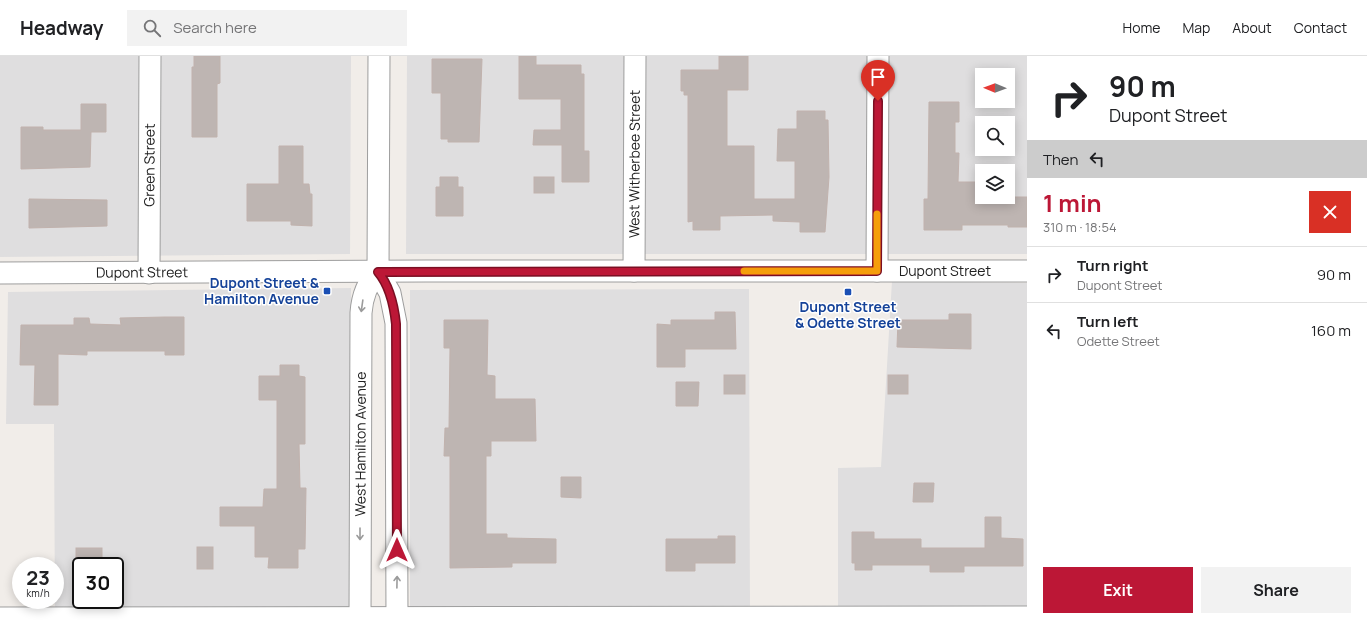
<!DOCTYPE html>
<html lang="en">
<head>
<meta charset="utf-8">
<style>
  :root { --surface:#fff; --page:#f2f2f2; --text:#202124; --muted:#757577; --line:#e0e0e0; --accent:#bc1736 }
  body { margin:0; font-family:Manrope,sans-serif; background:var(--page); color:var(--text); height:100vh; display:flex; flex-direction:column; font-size:15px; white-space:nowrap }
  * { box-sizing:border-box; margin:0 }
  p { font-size:13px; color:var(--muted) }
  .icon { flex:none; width:22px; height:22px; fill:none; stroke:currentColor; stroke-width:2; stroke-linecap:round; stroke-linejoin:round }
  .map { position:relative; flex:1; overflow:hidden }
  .side { display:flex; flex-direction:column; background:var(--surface); width:340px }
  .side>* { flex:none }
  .banner { background:#fff; color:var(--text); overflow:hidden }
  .needle { width:26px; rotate:271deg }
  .controls { position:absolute; left:975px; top:12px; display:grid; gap:8px }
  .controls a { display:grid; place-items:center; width:40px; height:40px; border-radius:0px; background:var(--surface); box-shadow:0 2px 10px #0003; font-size:20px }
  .speed { position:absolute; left:12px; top:501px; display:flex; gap:8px; font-size:20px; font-weight:700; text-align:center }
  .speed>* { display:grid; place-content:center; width:52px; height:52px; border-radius:50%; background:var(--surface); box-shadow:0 2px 10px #0003; line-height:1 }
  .speed small { font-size:10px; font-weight:400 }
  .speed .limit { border:2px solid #111; border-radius:6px; background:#fff; color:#111 }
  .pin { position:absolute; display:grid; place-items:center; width:34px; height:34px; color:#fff; margin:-41px -17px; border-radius:50% 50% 50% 0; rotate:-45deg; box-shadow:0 0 4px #0007 }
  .pin .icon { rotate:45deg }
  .me { position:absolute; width:44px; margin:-22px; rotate:0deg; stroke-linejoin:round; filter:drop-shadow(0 0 3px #0008) }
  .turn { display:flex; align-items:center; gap:14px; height:84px; padding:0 16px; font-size:18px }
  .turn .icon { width:52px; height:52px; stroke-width:2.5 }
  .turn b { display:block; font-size:28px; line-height:34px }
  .then { display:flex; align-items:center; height:38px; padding:0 16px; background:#0003; gap:8px; font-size:15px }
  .round { display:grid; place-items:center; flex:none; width:42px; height:42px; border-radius:0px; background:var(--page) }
  .summary { display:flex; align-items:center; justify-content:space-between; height:68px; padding:0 16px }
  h1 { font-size:24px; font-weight:700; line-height:30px; color:var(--accent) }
  .button { display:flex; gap:8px; margin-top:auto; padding:8px 16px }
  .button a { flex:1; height:46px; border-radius:0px; background:var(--accent); color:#fff; font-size:16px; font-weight:700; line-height:46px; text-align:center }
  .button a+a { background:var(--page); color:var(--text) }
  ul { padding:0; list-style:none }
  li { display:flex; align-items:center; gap:12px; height:56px; padding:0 16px; border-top:1px solid var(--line) }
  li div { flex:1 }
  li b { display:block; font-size:15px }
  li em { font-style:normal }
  header { display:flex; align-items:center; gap:24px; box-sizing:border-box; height:56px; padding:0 20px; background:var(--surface); border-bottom:1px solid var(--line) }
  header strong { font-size:19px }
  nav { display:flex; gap:22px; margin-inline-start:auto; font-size:14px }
  .search { width:280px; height:36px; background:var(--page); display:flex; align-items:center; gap:10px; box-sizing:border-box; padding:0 14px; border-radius:0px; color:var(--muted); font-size:15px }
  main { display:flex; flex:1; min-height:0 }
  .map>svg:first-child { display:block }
  .residential { fill:#dfdedf; fill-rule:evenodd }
  .building { fill:#beb5b2; stroke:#c1b2ad }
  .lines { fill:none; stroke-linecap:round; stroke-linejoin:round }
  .minor-casing { stroke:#9e9e9e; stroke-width:23 }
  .minor { stroke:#fff; stroke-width:21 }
  .oneway { stroke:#9b9b9b }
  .route-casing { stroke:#7a0f23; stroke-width:10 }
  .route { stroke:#bc1736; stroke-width:7 }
  .slow { stroke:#f59e0b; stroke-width:7 }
  .transit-dot { fill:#1a4fb4; stroke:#fff; stroke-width:1.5 }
  .labels { text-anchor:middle; stroke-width:3; stroke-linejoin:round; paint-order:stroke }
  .street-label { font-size:14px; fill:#212121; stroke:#fff }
  .transit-label { font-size:14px; font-weight:bold; fill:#164399; stroke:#fff; text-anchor:end }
</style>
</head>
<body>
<header>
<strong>Headway</strong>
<div class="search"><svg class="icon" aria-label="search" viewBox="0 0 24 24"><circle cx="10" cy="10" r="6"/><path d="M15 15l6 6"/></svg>Search here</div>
<nav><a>Home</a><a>Map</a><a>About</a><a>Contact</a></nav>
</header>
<main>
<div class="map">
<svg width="1027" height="565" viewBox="0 0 1027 565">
  <rect width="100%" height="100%" fill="#f1ede9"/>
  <g class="residential">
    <path d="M0,0H351L350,198L0,201Z"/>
    <path d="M407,0H1027V198H406ZM982,19H1008V45H982ZM982,67H1008V93H982ZM982,115H1008V141H982Z"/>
    <path d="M892,225L1027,227V565H838V412L881,411Z"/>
    <path d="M351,232L349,565H55L54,368H6L8,236ZM81,510H115V544H81Z"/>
    <path d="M749,233L750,565H410V234Z"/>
  </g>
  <g class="building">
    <path d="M194,0H220V27L217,28V81H192V11H194Z"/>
    <path d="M519,0H536V9H581V18H584V95H589V126H562V89H533L534,74H561V43H519Z"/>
    <path d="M719,0H748V34H727V90H754V143H795V105H777L778,73H797V55H825V64H828L829,121L825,176H800V166L773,165V159L720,160V174H693V165L688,166V39H684V35H681V14H719Z"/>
    <path d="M432,3H482L479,86H448V83H441V37H432Z"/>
    <path d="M929,46H959V66H955V97H959L958,126H982V141H1008V125V141H1027V171H1008V169H962V174H924V143H928Z"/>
    <path d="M81,48H106V76H91L90,111L21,113V71H43V74H81Z"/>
    <path d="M279,90H303V128H309L310,138H312V170L291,169V165H247V128H279Z"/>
    <path d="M440,121H458V131H463V160H436V131H440Z"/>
    <rect x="534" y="121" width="20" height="16"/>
    <path d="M29,143L107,144V170L29,172Z"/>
    <path d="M715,256H735L736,293H685V311H657V268L671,269V264H715Z"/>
    <path d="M949,258H971V293L897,291L898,264H949Z"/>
    <path d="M165,261H184V299H165V295H87V299L58,298V349H34L35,309H20L21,269H74V262H89L90,268L121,269L120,262Z"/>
    <path d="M444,264H488L487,319L495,320V343H535L536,385H491V400H486V478H507V482L556,483V507H512V511L450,512V400H444L445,372H449L450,292H444Z"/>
    <path d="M280,309H299V320L305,321V388H299L300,432H306L305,493H298V512H268L269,501H255V470H220V451H263L264,433H277V344H259V320H280Z"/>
    <rect x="724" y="319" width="21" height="19"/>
    <rect x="888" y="319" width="20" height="19"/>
    <path d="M676,326H699L698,350H676Z"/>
    <path d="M561,421H581V442L561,441Z"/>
    <path d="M914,427H934L933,446H913Z"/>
    <path d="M985,461H1001V482L1023,483V510H964V516H930V509H872V514H855V507H852V476H874V483H921V492H985Z"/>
    <path d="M718,480H735V507H695V515H666V483H718Z"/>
    <rect x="197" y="491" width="16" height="22"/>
    <rect x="76" y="492" width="26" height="18"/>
  </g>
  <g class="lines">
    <g class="minor-casing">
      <g id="minor">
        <path d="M379,0L378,216L390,237L396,267L397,565"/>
        <path id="s1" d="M634,215L635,0"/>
        <path d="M877,215L878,0"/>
        <path id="s2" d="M0,217L426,215H1027"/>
        <path id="s3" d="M149,217L150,0"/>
        <path d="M0,562L1027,561"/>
        <path id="s4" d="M360,565L361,257C362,242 367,227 378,216"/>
      </g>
    </g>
    <use href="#minor" class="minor"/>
  </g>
  <defs><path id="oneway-shaft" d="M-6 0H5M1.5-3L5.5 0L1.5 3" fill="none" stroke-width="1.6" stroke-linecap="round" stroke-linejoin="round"/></defs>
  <g class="oneway">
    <use href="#oneway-shaft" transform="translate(362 250) rotate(98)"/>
    <use href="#oneway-shaft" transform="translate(360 478) rotate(90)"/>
    <use href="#oneway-shaft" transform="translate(397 526) rotate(-89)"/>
  </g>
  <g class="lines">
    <g class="route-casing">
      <path id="route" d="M397,494L396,268C394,249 390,230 378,216L877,215L878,45"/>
    </g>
    <use href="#route" class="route"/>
    <path class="slow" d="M744,215H877V158"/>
  </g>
  <g class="transit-dot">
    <rect x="323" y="231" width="8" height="8" rx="2"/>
    <rect x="844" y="232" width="8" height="8" rx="2"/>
  </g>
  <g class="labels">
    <g class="street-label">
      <text dy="5" stroke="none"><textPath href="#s1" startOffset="107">West Witherbee Street</textPath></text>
      <text dy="5" stroke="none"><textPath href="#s3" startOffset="108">Green Street</textPath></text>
      <text dy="5" stroke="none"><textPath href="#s2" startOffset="945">Dupont Street</textPath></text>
      <text dy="5" stroke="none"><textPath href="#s2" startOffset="142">Dupont Street</textPath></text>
      <text dy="5" stroke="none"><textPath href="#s4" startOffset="177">West Hamilton Avenue</textPath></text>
    </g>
    <g class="transit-label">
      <text x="319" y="232">Dupont Street &amp;<tspan x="319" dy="16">Hamilton Avenue</tspan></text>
      <text x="848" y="256" text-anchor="middle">Dupont Street<tspan x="848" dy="16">&amp; Odette Street</tspan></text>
    </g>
  </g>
</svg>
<div class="controls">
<a><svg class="needle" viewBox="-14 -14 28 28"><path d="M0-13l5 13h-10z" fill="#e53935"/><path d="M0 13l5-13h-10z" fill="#757577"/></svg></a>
<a><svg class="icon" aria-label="search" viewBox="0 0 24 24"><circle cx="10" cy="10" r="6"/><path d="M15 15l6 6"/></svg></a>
<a><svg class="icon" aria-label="layers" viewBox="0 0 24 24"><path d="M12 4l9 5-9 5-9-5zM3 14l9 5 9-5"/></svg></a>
</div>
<div class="speed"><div>23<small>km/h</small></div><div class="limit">30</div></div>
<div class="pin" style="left:878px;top:45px;background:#d93025"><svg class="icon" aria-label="arrive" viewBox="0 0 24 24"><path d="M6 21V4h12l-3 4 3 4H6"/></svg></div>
<svg class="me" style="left:397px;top:494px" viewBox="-20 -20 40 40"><path d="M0-17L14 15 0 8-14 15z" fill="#bc1736" stroke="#fff" stroke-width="4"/></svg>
</div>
<section class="side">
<div class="banner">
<div class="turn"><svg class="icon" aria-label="right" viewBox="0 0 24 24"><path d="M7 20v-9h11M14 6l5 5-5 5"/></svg><div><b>90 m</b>Dupont Street</div></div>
<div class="then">Then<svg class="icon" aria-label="left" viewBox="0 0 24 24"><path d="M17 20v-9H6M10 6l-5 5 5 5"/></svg></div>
</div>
<div class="summary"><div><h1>1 min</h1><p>310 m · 18:54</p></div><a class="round" style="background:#d93025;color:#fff"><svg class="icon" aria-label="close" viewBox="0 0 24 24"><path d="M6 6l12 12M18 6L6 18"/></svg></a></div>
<ul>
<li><svg class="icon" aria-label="right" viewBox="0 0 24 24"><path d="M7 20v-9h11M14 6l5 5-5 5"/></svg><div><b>Turn right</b><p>Dupont Street</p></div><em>90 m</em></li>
<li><svg class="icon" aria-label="left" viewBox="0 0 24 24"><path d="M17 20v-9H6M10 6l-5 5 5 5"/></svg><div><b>Turn left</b><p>Odette Street</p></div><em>160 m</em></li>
</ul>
<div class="button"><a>Exit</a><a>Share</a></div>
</section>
</main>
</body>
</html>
